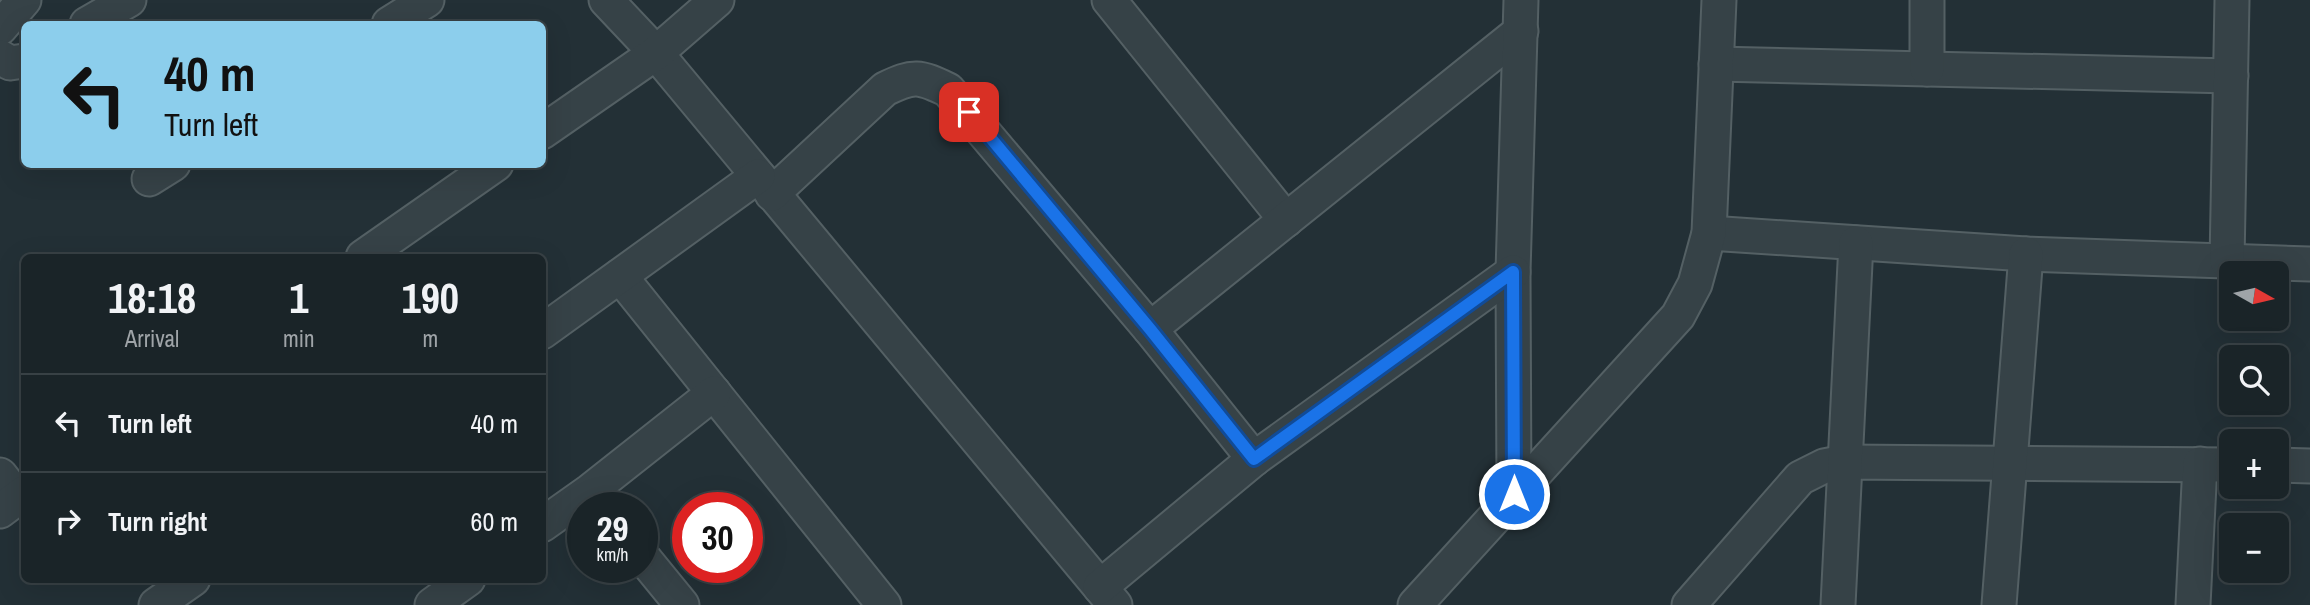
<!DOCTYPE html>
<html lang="en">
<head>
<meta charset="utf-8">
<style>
  :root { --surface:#1a2428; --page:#273034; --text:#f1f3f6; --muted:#9fa4a8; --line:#384145 }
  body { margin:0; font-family:"Archivo Narrow",sans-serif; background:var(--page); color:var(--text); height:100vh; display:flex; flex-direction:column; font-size:26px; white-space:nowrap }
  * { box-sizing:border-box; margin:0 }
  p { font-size:23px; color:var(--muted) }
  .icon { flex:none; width:38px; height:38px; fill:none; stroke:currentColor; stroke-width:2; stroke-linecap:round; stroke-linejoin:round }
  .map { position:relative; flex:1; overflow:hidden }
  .drawer { position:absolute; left:21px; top:254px; width:525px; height:329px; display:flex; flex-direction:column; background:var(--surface); border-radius:10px; box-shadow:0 7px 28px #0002,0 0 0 2px var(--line) }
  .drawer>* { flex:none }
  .banner { position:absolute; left:21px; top:21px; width:525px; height:147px; border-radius:10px; box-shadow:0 7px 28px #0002,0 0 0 2px var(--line); background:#8cceec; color:#111; overflow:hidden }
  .needle { width:46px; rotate:98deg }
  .tools { position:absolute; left:2219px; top:261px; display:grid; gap:14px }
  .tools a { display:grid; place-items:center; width:70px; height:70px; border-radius:10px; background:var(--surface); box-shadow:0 7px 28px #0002,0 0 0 2px var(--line); font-size:35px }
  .speed { position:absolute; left:567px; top:492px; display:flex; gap:14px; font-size:35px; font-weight:700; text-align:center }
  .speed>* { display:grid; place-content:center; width:91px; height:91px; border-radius:50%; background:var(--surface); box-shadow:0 7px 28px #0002,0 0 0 2px var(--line); line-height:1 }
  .speed small { font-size:18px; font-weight:400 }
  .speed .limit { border:10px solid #d22; background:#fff; color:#111 }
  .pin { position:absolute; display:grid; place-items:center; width:60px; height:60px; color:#fff; margin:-30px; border-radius:14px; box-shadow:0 4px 10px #0006 }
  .me { position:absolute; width:77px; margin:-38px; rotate:0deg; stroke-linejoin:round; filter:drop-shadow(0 0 5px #0008) }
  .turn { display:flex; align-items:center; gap:24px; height:147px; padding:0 28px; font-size:32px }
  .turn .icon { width:91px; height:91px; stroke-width:2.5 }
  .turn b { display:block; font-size:49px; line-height:60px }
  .eta { display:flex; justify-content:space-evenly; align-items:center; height:119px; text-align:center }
  .eta b { font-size:42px; font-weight:700; line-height:49px }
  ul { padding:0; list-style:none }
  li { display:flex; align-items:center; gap:21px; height:98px; padding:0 28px; border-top:2px solid var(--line) }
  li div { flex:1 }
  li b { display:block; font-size:26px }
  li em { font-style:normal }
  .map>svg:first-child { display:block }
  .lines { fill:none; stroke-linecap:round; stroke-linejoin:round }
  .street-casing { stroke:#546064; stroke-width:37 }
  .street { stroke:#364247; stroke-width:33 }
  .route-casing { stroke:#114b97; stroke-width:18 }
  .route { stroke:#1a73e8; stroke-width:12 }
</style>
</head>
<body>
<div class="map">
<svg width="2310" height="605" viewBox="0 0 2310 605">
  <rect width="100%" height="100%" fill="#233036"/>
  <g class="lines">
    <g class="street-casing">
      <g id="street">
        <path d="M606,0L656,53L1115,605"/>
        <path d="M1109,0L1286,220"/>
        <path d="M87,24L129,0"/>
        <path d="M389,24L427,0"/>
        <path d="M0,28L24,0"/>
        <path d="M0,57L10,63L24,61"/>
        <path d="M1716,64L2231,76"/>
        <path d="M1927,69V0"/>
        <path d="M542,132L656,53L717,0"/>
        <path d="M149,179L173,164"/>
        <path d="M772,194L885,89C914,75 919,76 948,90L1150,329L1254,459"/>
        <path d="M1709,233L2026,254L2310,264"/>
        <path d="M363,257L496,164"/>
        <path d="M2227,261L2232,0"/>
        <path d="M620,276L884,605"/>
        <path d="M1150,329L1521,31"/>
        <path d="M542,332L758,176"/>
        <path d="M2277,465L2310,466"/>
        <path d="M0,475L18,498"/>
        <path d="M1514,494L1513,272L1521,0"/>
        <path d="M0,511L24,493"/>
        <path d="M542,525L590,491L714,393"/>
        <path d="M642,556L682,605"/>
        <path d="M1100,587L1254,459L1513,272"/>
        <path d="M156,605L193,579"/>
        <path d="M432,605L468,579"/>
        <path d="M1415,605L1678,316L1695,284L1709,233L1719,0"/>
        <path d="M1689,605L1800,478L1824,466L1845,462L2231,465"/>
        <path d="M1838,605L1856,243"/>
        <path d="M1999,605L2026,254"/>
        <path d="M2193,605L2200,464"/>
      </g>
    </g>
    <use href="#street" class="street"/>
  </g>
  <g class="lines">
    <g class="route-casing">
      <path id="route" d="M969,112L1150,329L1254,459L1513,272L1514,494"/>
    </g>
    <use href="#route" class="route"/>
  </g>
</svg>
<div class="tools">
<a><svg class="needle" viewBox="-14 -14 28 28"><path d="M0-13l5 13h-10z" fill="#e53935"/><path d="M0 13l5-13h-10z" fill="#9fa4a8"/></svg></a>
<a><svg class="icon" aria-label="search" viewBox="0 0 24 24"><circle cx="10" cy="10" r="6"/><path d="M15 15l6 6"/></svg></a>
<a>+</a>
<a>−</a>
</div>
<div class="speed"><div>29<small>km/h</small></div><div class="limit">30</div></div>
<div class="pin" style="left:969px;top:112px;background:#d93025"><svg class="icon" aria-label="arrive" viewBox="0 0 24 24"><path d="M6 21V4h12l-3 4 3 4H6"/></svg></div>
<svg class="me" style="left:1514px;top:494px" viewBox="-20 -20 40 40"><circle r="17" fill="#1a73e8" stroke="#fff" stroke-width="3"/><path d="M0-11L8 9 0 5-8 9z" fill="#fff"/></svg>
<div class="banner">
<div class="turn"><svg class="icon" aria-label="left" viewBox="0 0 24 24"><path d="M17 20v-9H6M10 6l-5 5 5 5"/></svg><div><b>40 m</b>Turn left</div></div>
</div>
<section class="drawer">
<div class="eta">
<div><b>18:18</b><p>Arrival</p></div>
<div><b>1</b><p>min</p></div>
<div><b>190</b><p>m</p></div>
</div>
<ul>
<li><svg class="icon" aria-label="left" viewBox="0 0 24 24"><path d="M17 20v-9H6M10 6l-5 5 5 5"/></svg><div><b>Turn left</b></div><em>40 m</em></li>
<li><svg class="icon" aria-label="right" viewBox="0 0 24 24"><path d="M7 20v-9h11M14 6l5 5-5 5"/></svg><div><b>Turn right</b></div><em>60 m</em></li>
</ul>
</section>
</div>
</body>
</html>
